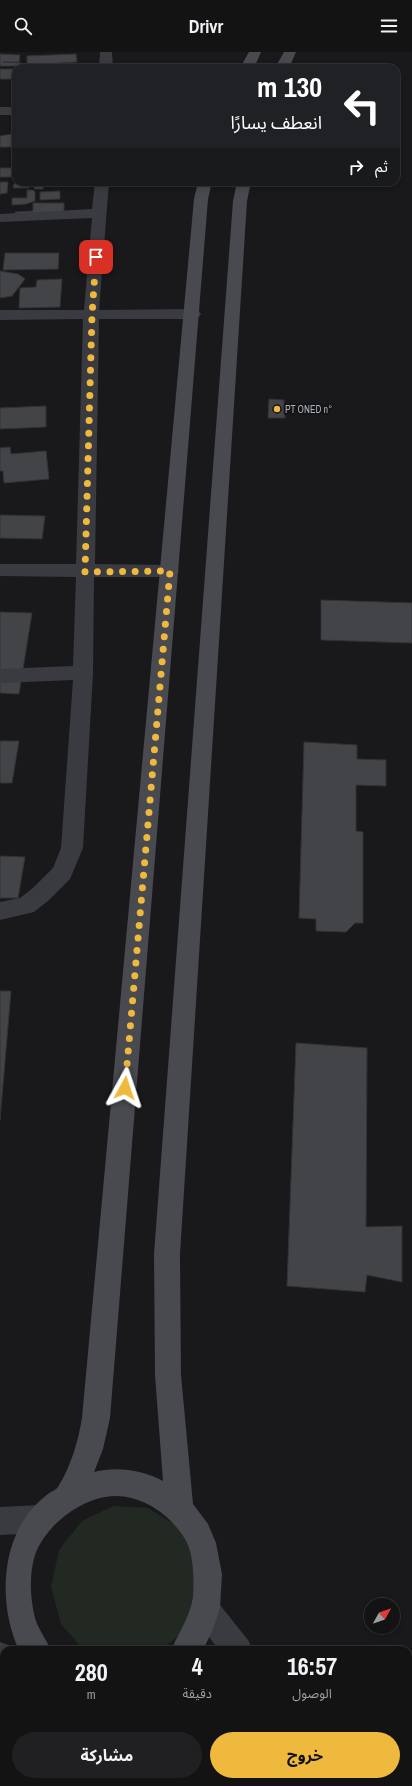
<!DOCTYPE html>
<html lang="ar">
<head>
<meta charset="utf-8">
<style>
  :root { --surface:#131314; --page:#202022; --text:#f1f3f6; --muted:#9d9ea0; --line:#323234; --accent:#efb93d }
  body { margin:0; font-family:"Archivo Narrow","Noto Sans Arabic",sans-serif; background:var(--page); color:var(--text); direction:rtl; height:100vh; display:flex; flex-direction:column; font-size:15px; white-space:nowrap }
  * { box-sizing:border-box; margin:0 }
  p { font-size:13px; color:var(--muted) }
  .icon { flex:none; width:22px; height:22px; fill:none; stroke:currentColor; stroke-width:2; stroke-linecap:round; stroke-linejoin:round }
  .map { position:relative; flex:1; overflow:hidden; direction:ltr }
  .details { position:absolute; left:0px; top:1594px; width:412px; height:140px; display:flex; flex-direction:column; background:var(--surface); border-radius:12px 12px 0 0; box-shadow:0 2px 6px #0003,0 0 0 1px var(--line); direction:rtl }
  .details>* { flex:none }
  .hud { position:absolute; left:12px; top:12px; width:388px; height:122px; border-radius:12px; box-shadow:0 2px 6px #0003,0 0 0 1px var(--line); direction:rtl; background:#202124; color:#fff; overflow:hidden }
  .needle { width:26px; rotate:50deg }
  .tools { position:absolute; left:364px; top:1546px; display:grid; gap:8px }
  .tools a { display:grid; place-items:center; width:36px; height:36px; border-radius:50%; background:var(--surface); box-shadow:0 2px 6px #0003,0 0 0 1px var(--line); font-size:20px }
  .pin { position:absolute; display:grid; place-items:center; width:34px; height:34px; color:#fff; margin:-17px; border-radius:8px; box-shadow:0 2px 6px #0006 }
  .me { position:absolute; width:44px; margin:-22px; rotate:5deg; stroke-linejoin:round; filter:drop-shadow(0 0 3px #0008) }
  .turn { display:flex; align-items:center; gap:14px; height:84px; padding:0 12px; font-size:18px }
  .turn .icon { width:52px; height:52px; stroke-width:2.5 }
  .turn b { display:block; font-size:28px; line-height:34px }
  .then { display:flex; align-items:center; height:38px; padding:0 12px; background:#0003; gap:8px; font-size:15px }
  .eta { display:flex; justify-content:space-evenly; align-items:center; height:68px; text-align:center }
  .eta b { font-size:24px; font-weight:700; line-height:28px }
  .primary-button { display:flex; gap:8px; margin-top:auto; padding:8px 12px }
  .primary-button a { flex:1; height:46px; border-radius:24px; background:var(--accent); color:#111; font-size:16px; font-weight:700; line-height:46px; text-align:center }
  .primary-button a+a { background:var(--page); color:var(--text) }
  header { display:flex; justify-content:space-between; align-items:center; height:52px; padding:0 12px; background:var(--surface); font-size:18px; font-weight:700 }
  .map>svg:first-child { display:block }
  .green { fill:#212922 }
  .building { fill:#434448; stroke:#333337 }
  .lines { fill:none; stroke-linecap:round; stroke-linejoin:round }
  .minor { fill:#3a3b40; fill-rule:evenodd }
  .secondary { fill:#484a50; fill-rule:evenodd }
  .route { stroke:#efb93d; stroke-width:7; stroke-dasharray:0 12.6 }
  .poi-dot { fill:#efb93d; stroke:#141416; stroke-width:1.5 }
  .labels { text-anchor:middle; stroke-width:4; stroke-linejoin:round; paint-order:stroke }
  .far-poi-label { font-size:10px; fill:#abafba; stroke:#141416; text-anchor:start }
</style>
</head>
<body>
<header><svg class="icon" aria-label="menu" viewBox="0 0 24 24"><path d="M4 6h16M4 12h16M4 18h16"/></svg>Drivr<svg class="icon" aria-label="search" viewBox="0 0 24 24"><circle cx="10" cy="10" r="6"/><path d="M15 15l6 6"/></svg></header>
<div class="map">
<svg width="412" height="1734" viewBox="0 0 412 1734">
  <rect width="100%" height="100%" fill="#19191b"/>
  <path class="green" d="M113,1454L148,1456L177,1474L195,1505L198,1543L184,1579L162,1598H84L61,1572L51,1535L59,1498L82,1469Z"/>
  <g class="building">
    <path d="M0,2L20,3L19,10H3L22,11V14H0Z"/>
    <path d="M76,2L77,10L60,11L54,13L27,14V4Z"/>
    <rect x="0" y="17" width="16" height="10"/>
    <path d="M12,82V95H0V84Z"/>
    <path d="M0,116H12L11,125H0Z"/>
    <path d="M0,130H8L7,141L0,142Z"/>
    <path d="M23,130H63L62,134H43V137H34L35,133L29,134V136H13L14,132Z"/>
    <path d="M27,138H33L35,140V149L26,152L12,153V146H27Z"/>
    <path d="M60,139V147L40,148V140Z"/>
    <path d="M33,151H64V161L15,162V160L33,159Z"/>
    <path d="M5,201H59L58,217L3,218Z"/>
    <path d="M0,219L18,222L25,227L12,244L0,246Z"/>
    <path d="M62,227L60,255L19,256L20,236L36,235L37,228Z"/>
    <path d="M269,347L284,348L285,366H268Z"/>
    <path d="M46,354V375L0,377V356Z"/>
    <path d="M10,395L11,402L46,399L49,427L4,431L3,419H0V396Z"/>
    <path d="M0,463L45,464L42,487L0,486Z"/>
    <path d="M321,548L412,551V591L321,588Z"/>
    <path d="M0,560L32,561L19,642L0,641Z"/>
    <path d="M0,689H19L12,731H0Z"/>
    <path d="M304,690L357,693V707L386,708V734L356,733V779L363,780V871H355L346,880L316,879V867L299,866Z"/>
    <path d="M0,804L25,805L18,846H0Z"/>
    <path d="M0,939H11L0,1068Z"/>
    <path d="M296,991L367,996L366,1175L402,1174V1230L367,1223L365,1240L287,1234Z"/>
  </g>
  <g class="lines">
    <g class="minor">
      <path d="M100,0H112L113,16H99Z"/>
      <rect x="0" y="55" width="16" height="8"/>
      <path d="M95,130H109L99,258L193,257L199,259L201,262L199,265L193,267H99L95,512L170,513L176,515L179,519L176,523L170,525H94L93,621L83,796L70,827L49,848L34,860L0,868V850L20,846L33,836L53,816L61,796L73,628L0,631V617L73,614L76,525L0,524V512H76L83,267L0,268V258H84L92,166L0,170V162L92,157Z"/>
      <path d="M41,1453L51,1457L55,1467L51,1477L41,1481L0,1483V1455Z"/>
      <path d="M206,1543L216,1548L248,1588L253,1598H219L196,1568L191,1558L196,1548Z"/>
      <path d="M0,1590L14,1595L16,1598H4V1620H0Z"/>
      <path d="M318,1730H351L353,1734H319Z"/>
    </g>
    <g class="secondary">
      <path d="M249,0H261L254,16H240Z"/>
      <path d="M284,0H296L289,16H275Z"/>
      <path d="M198,130H212L208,147L110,1366L103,1397L94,1420C116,1414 143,1418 163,1429L155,1323L154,1202L233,149L237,130H251L247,149L180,1202L181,1323L193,1452L208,1472L216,1491L222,1522L220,1556L213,1577L203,1598H171C179,1580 190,1565 193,1545C194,1529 194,1506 187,1491C173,1463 138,1439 105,1445C76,1450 45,1475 35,1503C29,1522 30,1546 35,1566C38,1577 46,1587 51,1598H19C0,1557 0,1501 27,1463C33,1455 40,1448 48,1442C52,1439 56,1438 58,1435C71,1414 78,1390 82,1366L194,147Z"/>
      <path d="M34,1730H64L65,1734H33Z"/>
      <path d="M125,1730H155L156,1734H124Z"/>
    </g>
  </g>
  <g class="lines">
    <path class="route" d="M96,205L92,263L85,520L170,519L125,1036"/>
  </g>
  <circle class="poi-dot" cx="277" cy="357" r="4"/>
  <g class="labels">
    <g class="far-poi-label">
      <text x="285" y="361">PT ONED n°</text>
    </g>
  </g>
</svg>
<div class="tools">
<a><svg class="needle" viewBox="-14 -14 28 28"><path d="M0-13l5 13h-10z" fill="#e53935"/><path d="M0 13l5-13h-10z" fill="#9d9ea0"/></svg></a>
</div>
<div class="pin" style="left:96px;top:205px;background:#d93025"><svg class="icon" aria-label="arrive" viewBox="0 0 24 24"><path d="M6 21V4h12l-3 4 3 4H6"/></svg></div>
<svg class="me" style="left:125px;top:1036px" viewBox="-20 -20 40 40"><path d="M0-17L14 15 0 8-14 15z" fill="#efb93d" stroke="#fff" stroke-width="4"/></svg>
<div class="hud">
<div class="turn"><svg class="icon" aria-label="left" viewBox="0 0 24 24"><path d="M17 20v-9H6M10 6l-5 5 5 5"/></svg><div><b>130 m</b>انعطف يسارًا</div></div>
<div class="then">ثم<svg class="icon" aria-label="right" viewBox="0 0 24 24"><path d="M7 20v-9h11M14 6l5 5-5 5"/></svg></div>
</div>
<section class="details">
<div class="eta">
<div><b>16:57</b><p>الوصول</p></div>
<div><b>4</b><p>دقيقة</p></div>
<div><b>280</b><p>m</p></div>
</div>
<div class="primary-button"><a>خروج</a><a>مشاركة</a></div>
</section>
</div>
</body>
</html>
